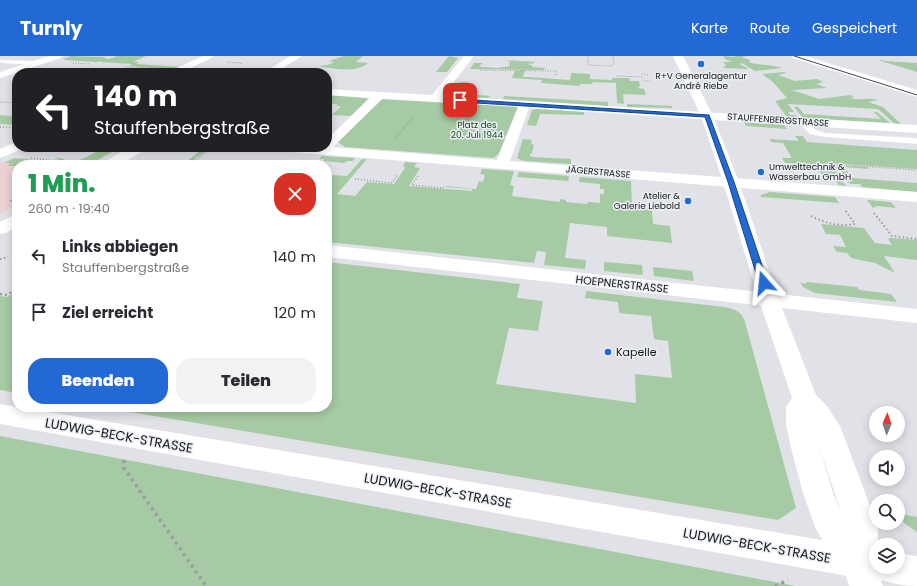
<!DOCTYPE html>
<html lang="de">
<head>
<meta charset="utf-8">
<style>
  :root { --surface:#fff; --page:#f2f2f3; --text:#2b2b33; --muted:#7c7c81; --accent:#2269d5 }
  body { margin:0; font-family:Poppins,sans-serif; background:var(--page); color:var(--text); height:100vh; display:flex; flex-direction:column; font-size:15px; white-space:nowrap }
  * { box-sizing:border-box; margin:0 }
  p { font-size:13px; color:var(--muted) }
  .icon { flex:none; width:22px; height:22px; fill:none; stroke:currentColor; stroke-width:2; stroke-linecap:round; stroke-linejoin:round }
  .map { position:relative; flex:1; overflow:hidden }
  .side { position:absolute; left:12px; top:104px; width:320px; height:252px; display:flex; flex-direction:column; background:var(--surface); border-radius:16px; box-shadow:0 2px 10px #0003 }
  .side>* { flex:none }
  .banner { position:absolute; left:12px; top:12px; width:320px; height:84px; border-radius:16px; box-shadow:0 2px 10px #0003; background:#202124; color:#fff; overflow:hidden }
  .needle { width:26px; rotate:2deg }
  .controls { position:absolute; left:869px; top:350px; display:grid; gap:8px }
  .controls a { display:grid; place-items:center; width:36px; height:36px; border-radius:50%; background:var(--surface); box-shadow:0 2px 10px #0003; font-size:20px }
  .pin { position:absolute; display:grid; place-items:center; width:34px; height:34px; color:#fff; margin:-17px; border-radius:8px; box-shadow:0 2px 6px #0006 }
  .me { position:absolute; width:44px; margin:-22px; rotate:342deg; stroke-linejoin:round; filter:drop-shadow(0 0 3px #0008) }
  .turn { display:flex; align-items:center; gap:14px; height:84px; padding:0 16px; font-size:18px }
  .turn .icon { width:52px; height:52px; stroke-width:2.5 }
  .turn b { display:block; font-size:28px; line-height:34px }
  .round { display:grid; place-items:center; flex:none; width:42px; height:42px; border-radius:16px; background:var(--page) }
  .overview { display:flex; align-items:center; justify-content:space-between; height:68px; padding:0 16px }
  h1 { font-size:24px; font-weight:800; line-height:30px; color:#1e9e55 }
  .action { display:flex; gap:8px; margin-top:auto; padding:8px 16px }
  .action a { flex:1; height:46px; border-radius:16px; background:var(--accent); color:#fff; font-size:16px; font-weight:800; line-height:46px; text-align:center }
  .action a+a { background:var(--page); color:var(--text) }
  ul { padding:0; list-style:none }
  li { display:flex; align-items:center; gap:12px; height:56px; padding:0 16px }
  li div { flex:1 }
  li b { display:block; font-size:15px }
  li em { font-style:normal }
  header { display:flex; align-items:center; gap:24px; box-sizing:border-box; height:56px; padding:0 20px; background:var(--accent); color:#fff }
  header strong { font-size:19px }
  nav { display:flex; gap:22px; margin-inline-start:auto; font-size:14px }
  .map>svg:first-child { display:block }
  .education { fill:#ebd1d1 }
  .green { fill:#a6caa3 }
  .lines { fill:none; stroke-linecap:round; stroke-linejoin:round }
  .path-far4 { stroke:#9b9da1; stroke-width:1; stroke-dasharray:1 1.5; stroke-linecap:butt }
  .path-far3 { stroke:#9b9da1; stroke-width:1.5; stroke-dasharray:1 2; stroke-linecap:butt }
  .path-far2 { stroke:#9b9da1; stroke-width:2; stroke-dasharray:1.5 2.5; stroke-linecap:butt }
  .path-far1 { stroke:#9b9da1; stroke-width:2.5; stroke-dasharray:2 3; stroke-linecap:butt }
  .path { stroke:#9b9da1; stroke-width:3.5; stroke-dasharray:3 4; stroke-linecap:butt }
  .lane { fill:#fff; fill-rule:evenodd }
  .street { fill:#fff; fill-rule:evenodd }
  .secondary { fill:#fff; fill-rule:evenodd }
  .tram { stroke:#444548; stroke-width:1 }
  .route { fill:#2269d5; stroke:#16448a }
  .poi-dot { fill:#2269d5; stroke:#edeff6; stroke-width:1.5 }
  .labels { text-anchor:middle; stroke-width:3; stroke-linejoin:round; paint-order:stroke }
  .far-poi-label { font-size:9px; fill:#141517; stroke:#edeff6 }
  .far-street-label { font-size:9px; fill:#141517; stroke:#edeff6 }
  .far-park-label { font-size:9px; fill:#0f4b0e; stroke:#edeff6 }
  .street-label { font-size:11px; fill:#141517; stroke:#edeff6 }
  .poi-label { font-size:11px; fill:#141517; stroke:#edeff6; text-anchor:start }
  .near-street-label { font-size:13px; fill:#141517; stroke:#edeff6 }
</style>
</head>
<body>
<header>
<strong>Turnly</strong>
<nav><a>Karte</a><a>Route</a><a>Gespeichert</a></nav>
</header>
<div class="map">
<svg width="917" height="530" viewBox="0 0 917 530">
  <rect width="100%" height="100%" fill="#e0e2e8"/>
  <path class="education" d="M0,106L39,109H17V149L0,158Z"/>
  <g class="green">
    <path d="M71,0L106,1L104,2L109,3L117,0H146L133,6H139L136,8L180,11L176,13L129,10L133,8L100,6L102,5L95,6L63,4L65,3H63Z"/>
    <path d="M344,0H363L356,6L368,7C355,18 335,12 320,11C325,8 329,10 334,6L329,5Z"/>
    <path d="M449,0L458,2L447,16H436Z"/>
    <path d="M723,0L735,1L734,0H748L741,1L750,4L749,6C760,10 772,8 782,12L755,15L742,7L739,8L749,13L723,12L726,9L723,6H732L725,3Z"/>
    <path d="M878,3L885,5L917,7V16L881,5Z"/>
    <path d="M503,4L555,7L534,6L533,8L529,7V9H532V11L545,12L544,14L470,13L474,7H483L479,10L481,11L498,12L510,10L509,7H512L509,6V4Z"/>
    <path d="M525,14L523,21H528L570,24L571,17L590,18V23L612,24V22H629L630,25H639L640,31H638V32L644,33L646,39L623,38L624,48L617,47L616,27L593,26L592,28H580V30L541,27L542,24L512,22L515,15Z"/>
    <path d="M784,16L786,17L778,19L795,25L817,23L823,26L816,28L827,32L792,34L819,43L850,39L854,41L850,42C860,45 868,41 878,44L868,46L883,51L901,68H895L878,53L788,48L794,56H788L790,59H796L798,62L787,61L775,45L787,42L773,26L762,18Z"/>
    <path d="M460,26H468L461,36L463,38L491,40L487,42L455,40L451,38Z"/>
    <path d="M327,39L365,42L368,43L351,60L332,59L341,50H336L337,48L327,47Z"/>
    <path d="M504,40L608,46V50L503,43Z"/>
    <path d="M394,42L513,50L518,51L499,97L494,102L345,91L338,86L382,43Z"/>
    <path d="M627,48L672,50V52L627,51Z"/>
    <path d="M794,51H798L804,58L881,63L874,56H877L890,67L803,62Z"/>
    <path d="M536,53L584,56V59L540,58L536,70L527,69L532,54Z"/>
    <path d="M0,59L17,61V69L0,68Z"/>
    <path d="M744,66L784,69L787,73L746,70Z"/>
    <path d="M795,80H803L807,86L917,94V113L829,107L841,122H836L838,125L843,126L846,130L839,129L835,124H826L815,109L785,107L782,102H792L783,87L771,86L770,83L799,85Z"/>
    <path d="M523,83L532,84L531,88L534,89L532,97L529,99L532,101L571,103V108L524,105L517,102Z"/>
    <path d="M105,91H121L89,109H17V110H7L11,107H4L14,102L54,106L60,102L65,103L60,106C78,108 90,99 105,91Z"/>
    <path d="M166,91H209L206,93L208,94L194,103L198,104L195,106H186L200,95L164,92Z"/>
    <path d="M322,100L355,102L353,105H347L344,107L324,105V103H319Z"/>
    <path d="M362,103H367L337,138L355,140L367,126L394,128L405,112L403,110L405,106L417,107L414,111L420,112L409,130L472,135V133L446,131V130L476,133L479,125L483,126L485,119L480,118L482,113L514,115L510,129L514,130L512,140L560,146V143L566,144V146L587,148L588,146L600,147V138H604V133H600V128L579,126L580,121L631,125L632,152L652,154L653,168L670,170L672,187L607,180V171L570,167L565,202L586,204L585,213L544,209L546,196L537,195L534,207L327,186V122L332,119L347,120Z"/>
    <path d="M836,109L867,111L869,113L844,111L852,122L917,127V136L862,131L860,128H850Z"/>
    <path d="M519,116L569,120L568,125L517,121Z"/>
    <path d="M770,136L835,141L839,147L761,141V139Z"/>
    <path d="M867,144L891,146L896,152L877,150L873,152Z"/>
    <path d="M821,168L864,172L875,187L892,189L888,183L891,182L917,184V204L884,200L895,217L875,207L851,202L847,197L837,196L833,190L846,191L840,179L826,178Z"/>
    <path d="M327,206L520,228L517,242L543,245L538,275L509,272L496,328L636,347L635,318L672,322L668,285L654,283L651,260L619,257L618,246L585,242L586,235L724,251C734,253 742,255 745,266L796,452L778,464L100,351H327Z"/>
    <path d="M604,206L642,209L643,219L604,215Z"/>
    <path d="M653,211L692,215L694,225L654,220Z"/>
    <path d="M800,226L804,228L807,226L857,231L859,234L891,238L897,246L815,237L803,231Z"/>
    <path d="M17,234V337L0,334V240L7,241Z"/>
    <path d="M0,380L796,530H0Z"/>
    <path d="M900,458L917,461V476L904,467Z"/>
  </g>
  <g class="lines">
    <g class="path-far4">
      <path d="M588,0V9L611,10L614,8L613,0"/>
      <path d="M227,6L242,7L241,8"/>
      <path d="M73,7L90,8"/>
      <path d="M126,11L158,12"/>
      <path d="M480,14L557,15L556,19H554"/>
      <path d="M642,18L649,19"/>
      <path d="M616,20L643,21"/>
      <path d="M644,25H651"/>
      <path d="M0,46L17,47"/>
    </g>
    <g class="path-far3">
      <path d="M0,71L17,72"/>
      <path d="M396,82L414,59"/>
      <path d="M453,87L467,62"/>
      <path d="M31,102L54,105L58,102"/>
      <path d="M184,107H195"/>
      <path d="M193,109L199,104L198,102L214,91"/>
      <path d="M840,117L833,108L917,114"/>
      <path d="M418,120L412,129L443,132L444,130"/>
      <path d="M355,123L392,127L398,118"/>
    </g>
    <g class="path-far2">
      <path d="M10,145L17,141"/>
      <path d="M874,157L892,180L917,183"/>
      <path d="M811,160C825,167 839,171 855,168L845,154"/>
      <path d="M0,203L8,201"/>
    </g>
    <path class="path-far1" d="M0,238L7,239L17,232"/>
    <g class="path">
      <path d="M124,404V412L206,530"/>
      <path d="M775,530L788,524"/>
    </g>
    <g class="lane">
      <path d="M0,4L38,5L41,7L38,9L2,7L0,6Z"/>
      <path d="M800,64H806L816,74L825,77L917,82V88L825,81L810,78L800,68Z"/>
    </g>
    <g class="street">
      <path d="M49,0H63L61,2L0,22V16Z"/>
      <path d="M203,0H215L181,17H168L170,15Z"/>
      <path d="M290,0H302L275,17H263Z"/>
      <path d="M464,0H474L443,40L917,69V77L529,52L510,105L917,136V146L279,95L274,94L272,91H327V83L370,42L327,39V33L432,39ZM382,43L518,51L497,104L333,91Z"/>
      <path d="M17,86V91H23L22,93L0,102V93Z"/>
      <path d="M130,91H147L145,94L119,109H102L104,106Z"/>
      <path d="M17,158V170L6,177L0,178V166Z"/>
      <path d="M327,189L917,253V267L327,201Z"/>
      <path d="M0,348L864,491L876,496V511H898V497L917,500V530C902,530 890,527 876,522L874,519L864,523L0,368Z"/>
    </g>
    <g class="secondary">
      <path d="M673,0H683L713,60L739,126L779,244L816,339L827,350L840,370L878,471V489H876L875,506L883,530H849L844,514L828,495L815,471L803,437L792,396L786,368V351L792,342L759,244L723,126L701,60ZM818,387L842,459L833,437Z"/>
      <path d="M791,0H805L917,34V41L793,2Z"/>
    </g>
    <path class="tram" d="M794,0L917,39"/>
  </g>
  <path class="route" d="M458,43L709,59L734,126L768,227L764,229L759,227L728,126L705,61L460,46Z"/>
  <g class="poi-dot">
    <circle cx="701" cy="8" r="4"/>
    <circle cx="761" cy="116" r="4"/>
    <circle cx="688" cy="145" r="4"/>
    <circle cx="608" cy="296" r="4"/>
  </g>
  <g class="labels">
    <g class="far-poi-label">
      <text x="701" y="23">R+V Generalagentur<tspan x="701" dy="10">André Riebe</tspan></text>
      <text x="769" y="114" text-anchor="start">Umwelttechnik &amp;<tspan x="769" dy="10">Wasserbau GmbH</tspan></text>
      <text x="680" y="143" text-anchor="end">Atelier &amp;<tspan x="680" dy="10">Galerie Liebold</tspan></text>
    </g>
    <g class="far-street-label">
      <text transform="translate(778 64) rotate(4)" y="3">STAUFFENBERGSTRASSE</text>
      <text transform="translate(598 116) rotate(5)" y="3">JÄGERSTRASSE</text>
    </g>
    <g class="far-park-label">
      <text x="477" y="72">Platz des<tspan x="477" dy="10">20. Juli 1944</tspan></text>
    </g>
    <g class="street-label">
      <text transform="translate(622 228) rotate(6)" y="4">HOEPNERSTRASSE</text>
    </g>
    <g class="poi-label">
      <text x="616" y="300">Kapelle</text>
    </g>
    <g class="near-street-label">
      <text transform="translate(119 379) rotate(10)" y="5">LUDWIG-BECK-STRASSE</text>
      <text transform="translate(438 434) rotate(10)" y="5">LUDWIG-BECK-STRASSE</text>
      <text transform="translate(757 489) rotate(10)" y="5">LUDWIG-BECK-STRASSE</text>
    </g>
  </g>
</svg>
<div class="controls">
<a><svg class="needle" viewBox="-14 -14 28 28"><path d="M0-13l5 13h-10z" fill="#e53935"/><path d="M0 13l5-13h-10z" fill="#7c7c81"/></svg></a>
<a><svg class="icon" aria-label="sound" viewBox="0 0 24 24"><path d="M4 9h4l5-4v14l-5-4H4zM17 9q2 3 0 6"/></svg></a>
<a><svg class="icon" aria-label="search" viewBox="0 0 24 24"><circle cx="10" cy="10" r="6"/><path d="M15 15l6 6"/></svg></a>
<a><svg class="icon" aria-label="layers" viewBox="0 0 24 24"><path d="M12 4l9 5-9 5-9-5zM3 14l9 5 9-5"/></svg></a>
</div>
<div class="pin" style="left:460px;top:44px;background:#d93025"><svg class="icon" aria-label="arrive" viewBox="0 0 24 24"><path d="M6 21V4h12l-3 4 3 4H6"/></svg></div>
<svg class="me" style="left:764px;top:227px" viewBox="-20 -20 40 40"><path d="M0-17L14 15 0 8-14 15z" fill="#2269d5" stroke="#fff" stroke-width="4"/></svg>
<div class="banner">
<div class="turn"><svg class="icon" aria-label="left" viewBox="0 0 24 24"><path d="M17 20v-9H6M10 6l-5 5 5 5"/></svg><div><b>140 m</b>Stauffenbergstraße</div></div>
</div>
<section class="side">
<div class="overview"><div><h1>1 Min.</h1><p>260 m · 19:40</p></div><a class="round" style="background:#d93025;color:#fff"><svg class="icon" aria-label="close" viewBox="0 0 24 24"><path d="M6 6l12 12M18 6L6 18"/></svg></a></div>
<ul>
<li><svg class="icon" aria-label="left" viewBox="0 0 24 24"><path d="M17 20v-9H6M10 6l-5 5 5 5"/></svg><div><b>Links abbiegen</b><p>Stauffenbergstraße</p></div><em>140 m</em></li>
<li><svg class="icon" aria-label="arrive" viewBox="0 0 24 24"><path d="M6 21V4h12l-3 4 3 4H6"/></svg><div><b>Ziel erreicht</b></div><em>120 m</em></li>
</ul>
<div class="action"><a>Beenden</a><a>Teilen</a></div>
</section>
</div>
</body>
</html>
